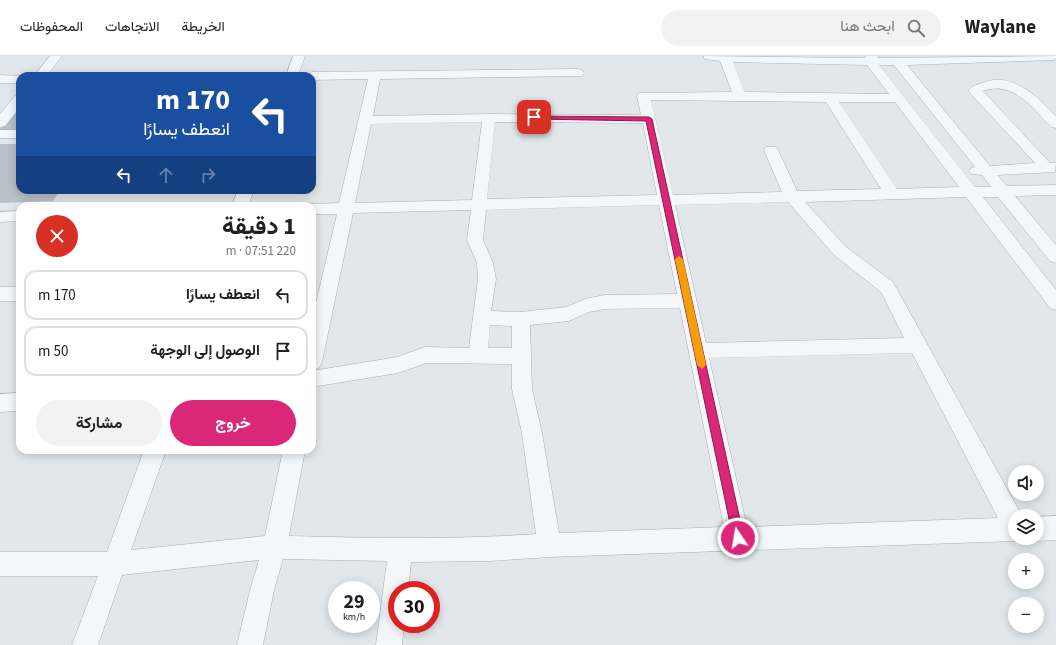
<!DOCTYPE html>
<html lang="ar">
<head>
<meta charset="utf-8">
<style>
  :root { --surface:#fff; --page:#f2f2f2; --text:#202124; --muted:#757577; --line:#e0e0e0; --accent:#db2777 }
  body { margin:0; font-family:"Source Sans 3",Vazirmatn,sans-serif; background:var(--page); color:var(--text); direction:rtl; height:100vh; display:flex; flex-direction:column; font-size:15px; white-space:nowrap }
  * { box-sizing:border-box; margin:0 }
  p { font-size:13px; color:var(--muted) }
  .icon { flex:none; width:22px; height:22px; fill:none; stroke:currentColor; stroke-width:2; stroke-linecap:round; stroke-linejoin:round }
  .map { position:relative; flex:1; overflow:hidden; direction:ltr }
  .panel { position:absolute; left:16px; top:146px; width:300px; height:252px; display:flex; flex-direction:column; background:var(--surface); border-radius:12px; box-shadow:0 2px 10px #0003; direction:rtl }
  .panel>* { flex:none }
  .top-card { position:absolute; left:16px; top:16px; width:300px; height:122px; border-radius:12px; box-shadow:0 2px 10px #0003; direction:rtl; background:#1a4fa0; color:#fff; overflow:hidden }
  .fabs { position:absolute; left:1008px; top:409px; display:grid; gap:8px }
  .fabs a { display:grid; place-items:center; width:36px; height:36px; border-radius:50%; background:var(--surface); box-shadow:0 2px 10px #0003; font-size:20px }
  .speed { position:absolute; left:328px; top:525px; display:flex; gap:8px; font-size:20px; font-weight:700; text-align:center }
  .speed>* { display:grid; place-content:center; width:52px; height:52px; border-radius:50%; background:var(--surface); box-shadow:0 2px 10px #0003; line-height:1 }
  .speed small { font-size:10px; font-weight:400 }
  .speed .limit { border:6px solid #d22; background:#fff; color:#111 }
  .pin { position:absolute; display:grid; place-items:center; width:34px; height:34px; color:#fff; margin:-17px; border-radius:8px; box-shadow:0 2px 6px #0006 }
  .me { position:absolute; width:44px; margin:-22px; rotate:348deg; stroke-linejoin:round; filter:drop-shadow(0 0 3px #0008) }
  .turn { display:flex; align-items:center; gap:14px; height:84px; padding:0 20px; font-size:18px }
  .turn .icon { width:52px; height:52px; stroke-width:2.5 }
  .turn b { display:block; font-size:28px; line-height:34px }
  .lanes { display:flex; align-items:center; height:38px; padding:0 20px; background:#0003; justify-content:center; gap:20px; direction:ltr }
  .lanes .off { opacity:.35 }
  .round { display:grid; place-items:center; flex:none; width:42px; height:42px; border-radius:21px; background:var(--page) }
  .overview { display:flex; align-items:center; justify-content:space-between; height:68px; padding:0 20px }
  h1 { font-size:24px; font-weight:700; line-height:30px }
  .button { display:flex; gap:8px; margin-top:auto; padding:8px 20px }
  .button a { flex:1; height:46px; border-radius:24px; background:var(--accent); color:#fff; font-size:16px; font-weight:700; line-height:46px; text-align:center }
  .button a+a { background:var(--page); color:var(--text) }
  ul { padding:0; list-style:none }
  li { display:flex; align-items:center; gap:12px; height:50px; margin:0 8px 6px; padding:0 12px; border:2px solid var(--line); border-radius:12px }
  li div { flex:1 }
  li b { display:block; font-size:15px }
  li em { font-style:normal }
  header { display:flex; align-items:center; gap:24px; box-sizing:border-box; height:56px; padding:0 20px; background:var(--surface); border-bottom:1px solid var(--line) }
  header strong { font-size:19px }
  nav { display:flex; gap:22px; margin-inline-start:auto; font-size:14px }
  .search { width:280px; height:36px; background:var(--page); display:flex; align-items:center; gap:10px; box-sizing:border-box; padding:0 14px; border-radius:22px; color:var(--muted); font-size:15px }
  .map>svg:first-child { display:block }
  .building { fill:#b8c1c8 }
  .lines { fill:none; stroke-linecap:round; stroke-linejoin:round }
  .minor-casing { stroke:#a6afb5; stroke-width:1 }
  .minor { fill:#f4f7f9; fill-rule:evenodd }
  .route { fill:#db2777; stroke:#8e194d }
  .slow { fill:#f59e0b }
</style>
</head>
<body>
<header>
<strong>Waylane</strong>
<div class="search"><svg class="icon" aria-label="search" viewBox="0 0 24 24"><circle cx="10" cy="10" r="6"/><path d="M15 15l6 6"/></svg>ابحث هنا</div>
<nav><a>الخريطة</a><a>الاتجاهات</a><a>المحفوظات</a></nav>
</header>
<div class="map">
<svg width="1056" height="589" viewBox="0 0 1056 589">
  <rect width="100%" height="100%" fill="#e1e7ea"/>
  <g class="building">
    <path d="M20,48V75H0V73Z"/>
    <path d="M0,88H20V134H60L53,145L0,147Z"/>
  </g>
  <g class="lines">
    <g class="minor-casing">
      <g id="minor">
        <path d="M50,0H62L47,20H34Z"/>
        <path d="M293,0H305L298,20H286Z"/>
        <path d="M703,0L855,2H865L866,0H878V2L1056,0V3L1054,4L907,9L990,110L1035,107L970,37L969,34C971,30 977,29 982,27C1013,15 1036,40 1056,60V72L1051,71C1033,52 1013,24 983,35L1050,107H1056L1055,116L997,119L1007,130L1056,129V139L1015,140L1056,189V207L1050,205L998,141H983L1056,234V254L1050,252L966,141L805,146L846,191L893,226L1022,460H1015V482H1021L1015,485L549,501L490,505L411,506L408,534H397V568H404L402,589H376L387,505L283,503L274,534L263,589H237L250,534L259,504L122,519L98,589H72L98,520H0V496H107L144,394H166L131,494L265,480L283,394H305L289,480C371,482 453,484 536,478L522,377L512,333V308L426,307L398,317L312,331V315L397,301L425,291L469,292L478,223L477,207L467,184L471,154L353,157L322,306L319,312L312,314V264L337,158H312V150H306L312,148L339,147L368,23L312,24V20H306L312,16L578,13L582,14L584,17L582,20L380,23L373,60L489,58L641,59L637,40L639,37L732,36L720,5L705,3ZM733,6L867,9L889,38L745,36ZM879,9H894L975,111L971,112L969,115L971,118L982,119L991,131H975ZM651,44L826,46L881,133L797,135L778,94L776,91H766L764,94L782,136L673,139ZM839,46H895L959,131L897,133ZM482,66L472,144L355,147L371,68ZM495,66L643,67L657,139L487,143ZM788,146L834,199L881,236L904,282L706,287L675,149ZM659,149L677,238L605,239L585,243L566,251L521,256L491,255L496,223L493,207L483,184L486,154ZM680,252L724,471L559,477L542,377L532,333L530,269L569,265L589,256L605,253ZM490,269L512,270V292H488ZM912,297L998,462L747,471L709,302Z"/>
        <path d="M0,19L23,20H20V27H0Z"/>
        <path d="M20,39V51L5,70L0,71V58L15,40Z"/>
        <rect x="0" y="74" width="20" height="8"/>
        <path d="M238,134H254L248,150H232Z"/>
        <path d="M20,155V165L0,166V156Z"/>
        <rect x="0" y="231" width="20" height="14"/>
        <path d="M20,337V355L0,356V338Z"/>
        <path d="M1056,460V484L1037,485L1031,482H1037V461Z"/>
      </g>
    </g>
    <use href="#minor" class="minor"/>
  </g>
  <path class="route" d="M531,60L649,61L652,63L744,482L742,486L738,488L735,486L733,482L646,65L534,63L531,62Z"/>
  <path class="slow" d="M679,200L683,203L706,309L702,313L697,309L675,203Z"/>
</svg>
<div class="fabs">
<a><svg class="icon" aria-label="sound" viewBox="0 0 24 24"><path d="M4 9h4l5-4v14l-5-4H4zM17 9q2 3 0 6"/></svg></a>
<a><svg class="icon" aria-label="layers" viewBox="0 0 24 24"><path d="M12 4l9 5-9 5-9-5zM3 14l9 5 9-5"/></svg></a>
<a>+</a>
<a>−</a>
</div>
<div class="speed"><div>29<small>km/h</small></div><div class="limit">30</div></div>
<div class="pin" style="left:534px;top:61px;background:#d93025"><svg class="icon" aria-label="arrive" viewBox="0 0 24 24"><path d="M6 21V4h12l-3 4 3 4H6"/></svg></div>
<svg class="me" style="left:738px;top:482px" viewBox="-20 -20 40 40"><circle r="17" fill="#db2777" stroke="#fff" stroke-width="3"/><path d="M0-11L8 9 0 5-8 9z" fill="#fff"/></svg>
<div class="top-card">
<div class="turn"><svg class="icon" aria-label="left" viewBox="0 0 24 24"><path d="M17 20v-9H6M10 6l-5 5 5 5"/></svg><div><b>170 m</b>انعطف يسارًا</div></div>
<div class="lanes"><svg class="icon" aria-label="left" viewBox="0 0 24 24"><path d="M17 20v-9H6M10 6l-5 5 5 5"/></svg><svg class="icon off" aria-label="ahead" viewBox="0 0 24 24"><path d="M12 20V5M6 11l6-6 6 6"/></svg><svg class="icon off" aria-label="right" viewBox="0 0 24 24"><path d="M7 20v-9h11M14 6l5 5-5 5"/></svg></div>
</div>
<section class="panel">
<div class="overview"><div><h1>1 دقيقة</h1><p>220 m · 07:51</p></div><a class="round" style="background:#d93025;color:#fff"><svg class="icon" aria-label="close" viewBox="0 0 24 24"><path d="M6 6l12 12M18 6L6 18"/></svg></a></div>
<ul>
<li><svg class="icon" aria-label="left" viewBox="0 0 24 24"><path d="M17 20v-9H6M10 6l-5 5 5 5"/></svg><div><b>انعطف يسارًا</b></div><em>170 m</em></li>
<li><svg class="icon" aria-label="arrive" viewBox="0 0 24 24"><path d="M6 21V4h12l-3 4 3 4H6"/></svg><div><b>الوصول إلى الوجهة</b></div><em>50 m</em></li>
</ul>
<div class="button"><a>خروج</a><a>مشاركة</a></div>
</section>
</div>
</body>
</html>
